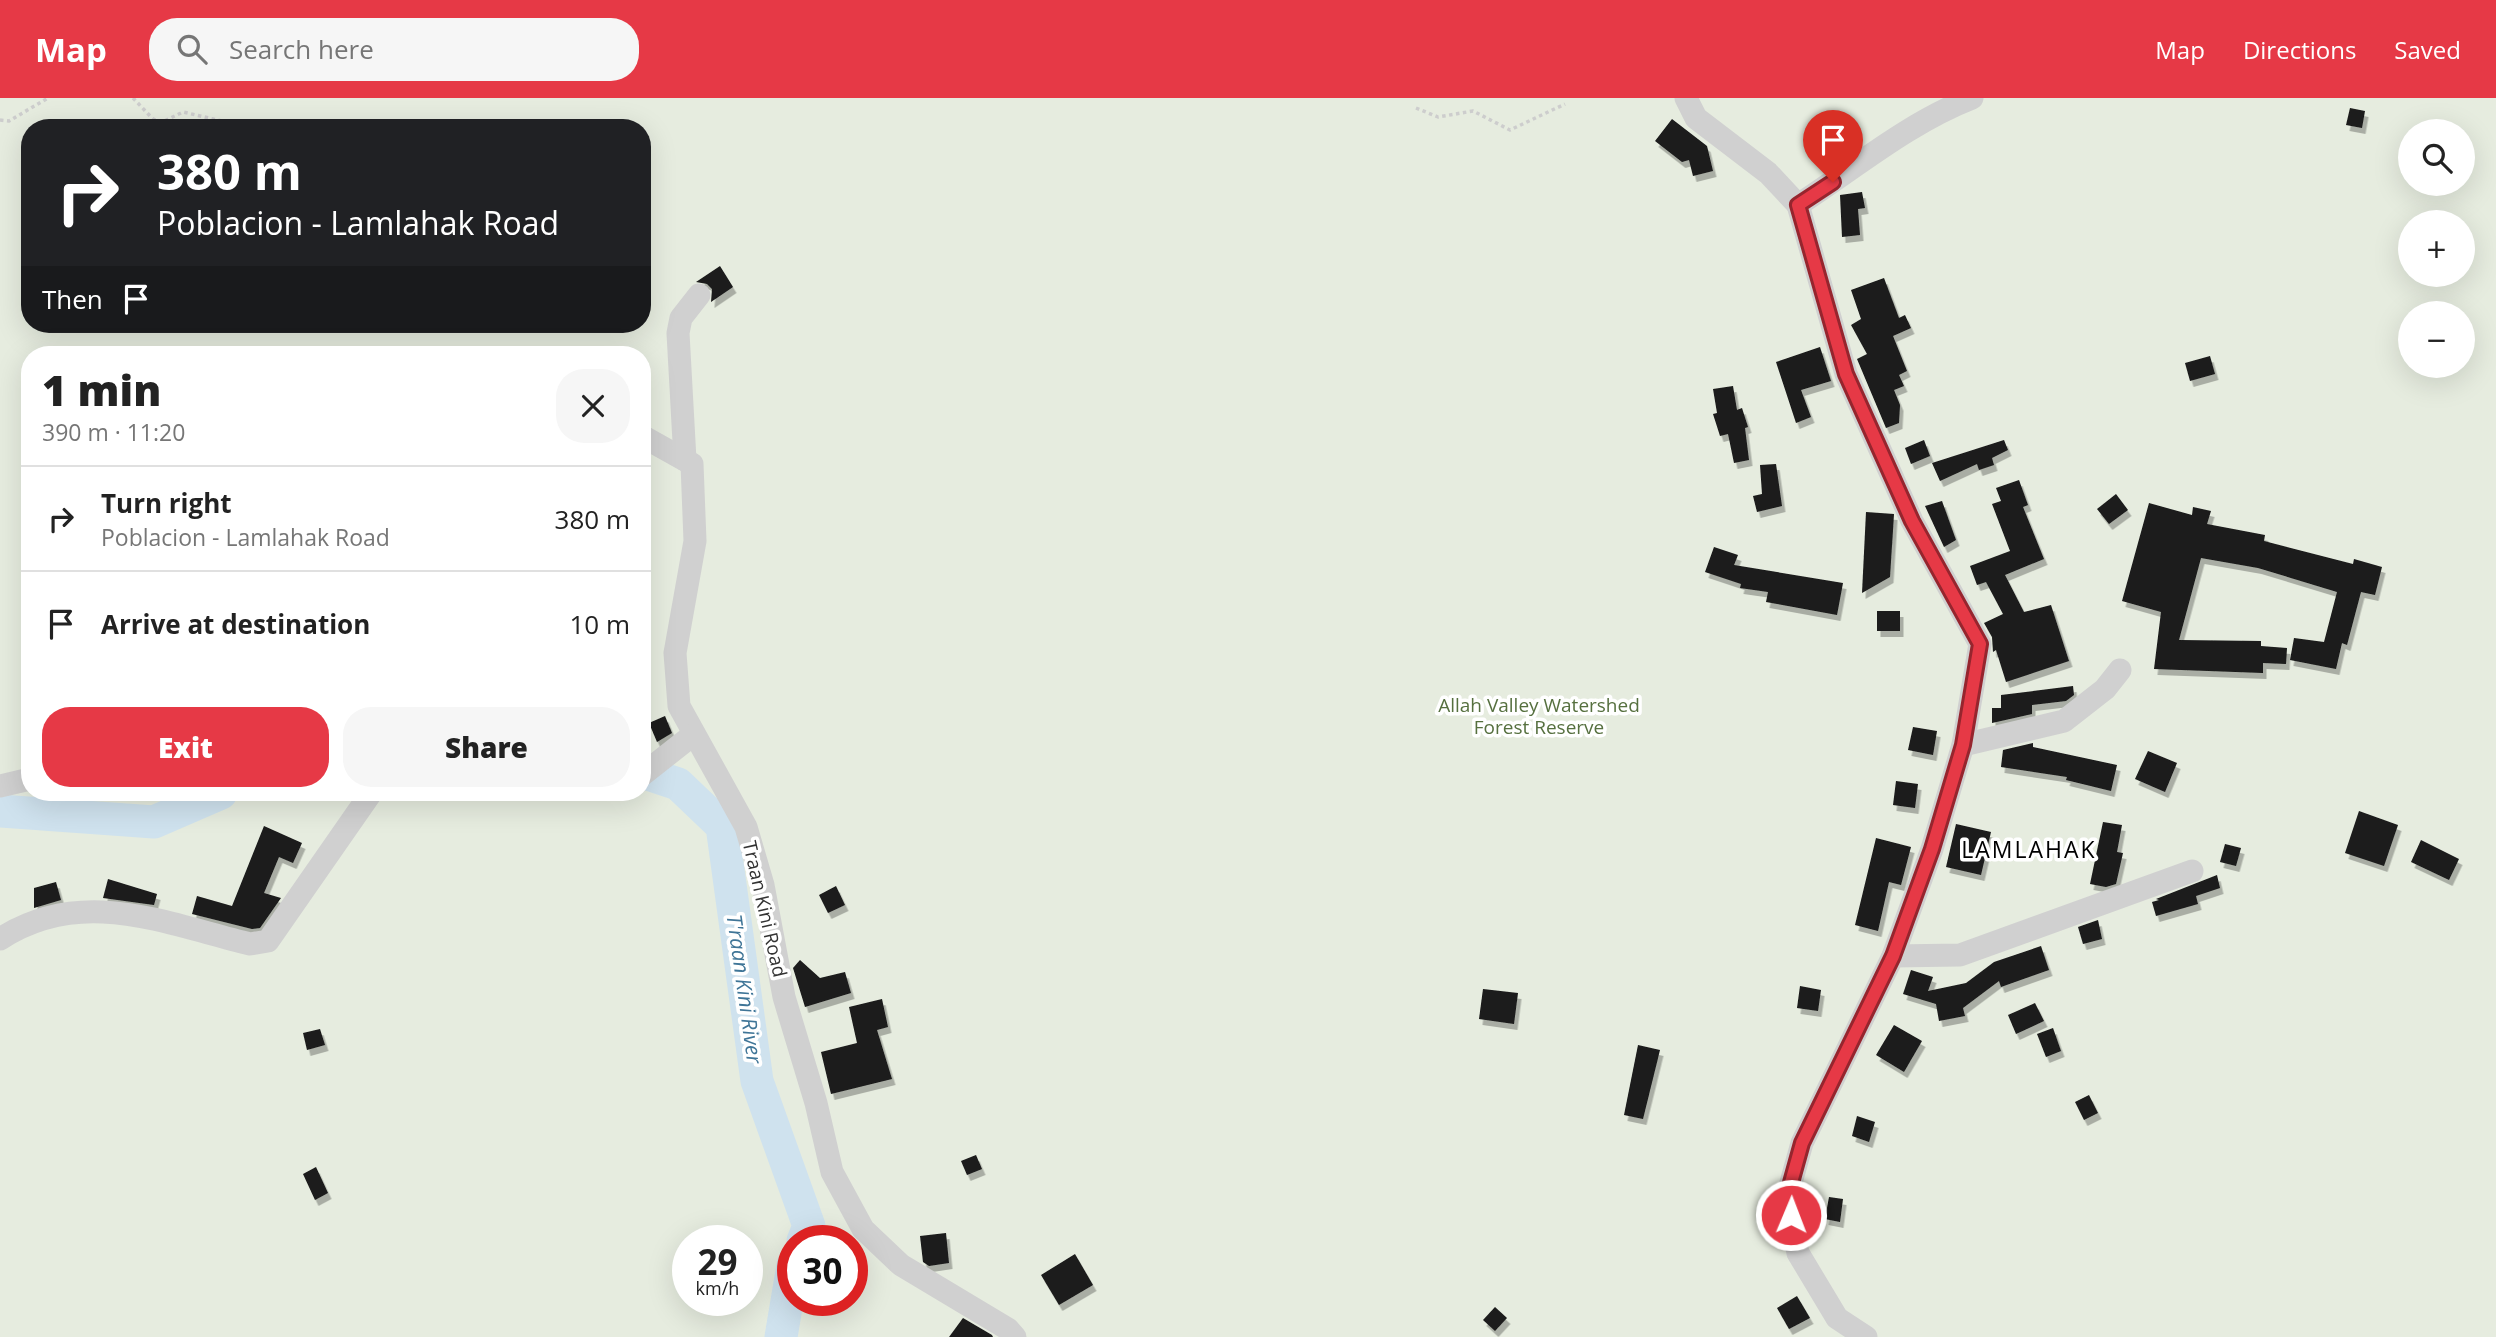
<!DOCTYPE html>
<html lang="en">
<head>
<meta charset="utf-8">
<style>
  :root { --surface:#fff; --page:#f6f6f6; --text:#222; --muted:#767676; --line:#e0e0e0; --accent:#e63946 }
  body { margin:0; font-family:"Open Sans",sans-serif; background:var(--page); color:var(--text); height:100vh; display:flex; flex-direction:column; font-size:26px; white-space:nowrap }
  * { box-sizing:border-box; margin:0 }
  p { font-size:23px; color:var(--muted) }
  .icon { flex:none; width:38px; height:38px; fill:none; stroke:currentColor; stroke-width:2; stroke-linecap:round; stroke-linejoin:round }
  .map { position:relative; flex:1; overflow:hidden }
  .sheet { position:absolute; left:21px; top:248px; width:630px; height:455px; display:flex; flex-direction:column; background:var(--surface); border-radius:28px; box-shadow:0 7px 28px #0002 }
  .sheet>* { flex:none }
  .hud { position:absolute; left:21px; top:21px; width:630px; height:214px; border-radius:28px; box-shadow:0 7px 28px #0002; background:#202124; color:#fff; overflow:hidden }
  .buttons { position:absolute; left:2398px; top:21px; display:grid; gap:14px }
  .buttons a { display:grid; place-items:center; width:77px; height:77px; border-radius:50%; background:var(--surface); box-shadow:0 7px 28px #0002; font-size:35px }
  .speed { position:absolute; left:672px; top:1127px; display:flex; gap:14px; font-size:35px; font-weight:700; text-align:center }
  .speed>* { display:grid; place-content:center; width:91px; height:91px; border-radius:50%; background:var(--surface); box-shadow:0 7px 28px #0002; line-height:1 }
  .speed small { font-size:18px; font-weight:400 }
  .speed .limit { border:10px solid #d22; background:#fff; color:#111 }
  .pin { position:absolute; display:grid; place-items:center; width:60px; height:60px; color:#fff; margin:-72px -30px; border-radius:50% 50% 50% 0; rotate:-45deg; box-shadow:0 0 7px #0007 }
  .pin .icon { rotate:45deg }
  .me { position:absolute; width:77px; margin:-38px; rotate:1deg; stroke-linejoin:round; filter:drop-shadow(0 0 5px #0008) }
  .turn { display:flex; align-items:center; gap:24px; height:147px; padding:0 21px; font-size:32px }
  .turn .icon { width:91px; height:91px; stroke-width:2.5 }
  .turn b { display:block; font-size:49px; line-height:60px }
  .then { display:flex; align-items:center; height:66px; padding:0 21px; background:#0003; gap:14px; font-size:26px }
  .round { display:grid; place-items:center; flex:none; width:74px; height:74px; border-radius:28px; background:var(--page) }
  .headline { display:flex; align-items:center; justify-content:space-between; height:119px; padding:0 21px }
  h1 { font-size:42px; font-weight:800; line-height:52px }
  .cta { display:flex; gap:14px; margin-top:auto; padding:14px 21px }
  .cta a { flex:1; height:80px; border-radius:28px; background:var(--accent); color:#fff; font-size:28px; font-weight:800; line-height:80px; text-align:center }
  .cta a+a { background:var(--page); color:var(--text) }
  ul { padding:0; list-style:none }
  li { display:flex; align-items:center; gap:21px; height:105px; padding:0 21px; border-top:2px solid var(--line) }
  li div { flex:1 }
  li b { display:block; font-size:26px }
  li em { font-style:normal }
  header { display:flex; align-items:center; gap:42px; box-sizing:border-box; height:98px; padding:0 35px; background:var(--accent); color:#fff }
  header strong { font-size:33px }
  nav { display:flex; gap:38px; margin-inline-start:auto; font-size:24px }
  .search { width:490px; height:63px; background:var(--page); display:flex; align-items:center; gap:18px; box-sizing:border-box; padding:0 24px; border-radius:28px; color:var(--muted); font-size:26px }
  .map>svg:first-child { display:block }
  .green { fill:#e6ecdf; fill-rule:evenodd }
  .lines { fill:none; stroke-linecap:round; stroke-linejoin:round }
  .river { stroke:#cfe2ee; stroke-width:33 }
  .building { fill:#1a1a1a; filter:url(#shadow) }
  .path { stroke:#cdcdcd; stroke-width:3.5; stroke-dasharray:3.5 3.5; stroke-linecap:butt }
  .minor { stroke:#d0d0d0; stroke-width:23 }
  .route-casing { stroke:#96252e; stroke-width:18 }
  .route { stroke:#e63946; stroke-width:12 }
  .labels { text-anchor:middle; stroke-width:7; stroke-linejoin:round; paint-order:stroke }
  .park-label { font-size:19px; fill:#56703f; stroke:#fff }
  .street-label { font-size:19px; fill:#333; stroke:#fff }
  .water-label { font-size:21px; font-style:italic; fill:#3f7597; stroke:#fff }
  .quarter-label { font-size:23px; letter-spacing:2px; fill:#000; stroke:#fff }
</style>
</head>
<body>
<header>
<strong>Map</strong>
<div class="search"><svg class="icon" aria-label="search" viewBox="0 0 24 24"><circle cx="10" cy="10" r="6"/><path d="M15 15l6 6"/></svg>Search here</div>
<nav><a>Map</a><a>Directions</a><a>Saved</a></nav>
</header>
<div class="map">
<svg width="2496" height="1239" viewBox="0 0 2496 1239">
  <defs>
    <filter id="shadow"><feDropShadow dx="3.5" dy="6" stdDeviation="0" flood-color="#0004"/></filter>
  </defs>
  <rect width="100%" height="100%" fill="#fff"/>
  <path class="green" d="M0,0H2496V1239H0ZM30,30H642V226H30ZM2410,33H2462V86H2410ZM2410,124H2462V177H2410ZM2410,215H2462V268H2410ZM30,257H642V695H30ZM688,1143H747V1202H688ZM793,1143H852V1202H793Z"/>
  <g class="lines">
    <g class="river">
      <path d="M642,674L678,686L722,728L757,983L809,1128L803,1143"/>
      <path d="M0,713L154,724L221,695"/>
      <path d="M781,1239L793,1167"/>
    </g>
  </g>
  <g class="building">
    <path d="M2350,10L2365,13L2362,30L2346,27Z"/>
    <path d="M1672,21L1707,48L1713,73L1693,78L1689,62L1682,64L1655,43Z"/>
    <path d="M1862,94L1865,110L1858,111L1860,137L1842,139L1840,97Z"/>
    <path d="M720,168L733,189L711,204L712,191L707,186L696,184Z"/>
    <path d="M1884,180L1899,220L1905,217L1911,230L1893,238L1907,273L1899,277L1904,288L1894,292L1900,307L1899,325L1886,330L1857,261L1867,256L1851,227L1861,221L1851,192Z"/>
    <path d="M1820,249L1831,283L1801,292L1811,319L1796,325L1776,264Z"/>
    <path d="M2210,258L2215,276L2190,283L2185,265Z"/>
    <path d="M1733,288L1737,312L1742,310L1748,329L1745,330L1749,362L1734,365L1728,336L1720,338L1713,316L1717,315L1713,291Z"/>
    <path d="M1924,342L1930,358L1911,366L1905,350Z"/>
    <path d="M2004,342L2008,352L1992,360L1994,367L1979,372L1977,366L1940,383L1932,365Z"/>
    <path d="M1776,366L1782,408L1757,414L1753,398L1762,396L1760,367Z"/>
    <path d="M2019,382L2028,407L2023,409L2044,461L2005,477L2024,514L2051,507L2069,563L2006,584L1996,552L1993,554L1992,539L1984,525L2003,516L1986,484L1977,487L1970,468L2010,453L1992,406L2001,403L1996,390Z"/>
    <path d="M2116,396L2128,412L2109,426L2097,411Z"/>
    <path d="M1942,403L1956,442L1944,449L1925,408Z"/>
    <path d="M2149,405L2192,417L2193,409L2211,413L2207,426L2265,437L2264,443L2353,466L2354,461L2382,469L2375,497L2361,494L2347,547L2342,545L2336,571L2290,562L2294,540L2324,544L2337,494L2258,470L2201,460L2179,542L2261,543V548L2287,550L2286,566L2263,565V575L2154,571L2161,514L2122,503Z"/>
    <path d="M1866,414L1894,416L1890,479L1862,495Z"/>
    <path d="M1714,449L1738,457L1734,467L1843,485L1837,517L1766,504L1768,494L1740,490L1741,486L1705,474Z"/>
    <rect x="1877" y="513" width="23" height="20"/>
    <path d="M2073,588L2074,597L2066,603L2032,607V616L1992,625V610H2001V597Z"/>
    <path d="M665,618L672,635L657,644L649,625Z"/>
    <path d="M1913,629L1937,633L1933,657L1908,652Z"/>
    <path d="M2033,645V649L2117,667L2111,693L2066,682L2067,679L2001,669L2003,652Z"/>
    <path d="M2148,653L2177,665L2165,694L2135,681Z"/>
    <path d="M1896,683L1918,686L1915,710L1893,707Z"/>
    <path d="M2359,713L2398,727L2384,768L2345,755Z"/>
    <path d="M2103,724L2122,727L2117,754L2123,755L2116,786L2106,789L2090,786Z"/>
    <path d="M1956,726L1991,734L1981,777L1946,769Z"/>
    <path d="M264,728L302,745L293,765L279,759L264,795L281,800L260,830L252,831L192,816L197,798L232,808Z"/>
    <path d="M1876,740L1911,749L1901,787L1889,784L1878,833L1855,827Z"/>
    <path d="M2421,742L2459,761L2449,782L2411,764Z"/>
    <path d="M2225,746L2241,750L2236,768L2220,764Z"/>
    <path d="M2217,777L2220,790L2196,798L2198,806L2156,818L2152,804L2159,802L2156,801Z"/>
    <path d="M108,781L157,796L154,807L103,800Z"/>
    <path d="M56,784L61,802L34,810V790Z"/>
    <path d="M836,788L845,807L828,815L819,797Z"/>
    <path d="M2098,822L2102,841L2083,846L2078,829Z"/>
    <path d="M2041,848L2049,872L2001,889L1999,883L1963,910L1965,918L1939,923L1936,906L1903,896L1911,872L1933,879L1928,893L1966,885L1994,864Z"/>
    <path d="M800,862L820,880L845,874L851,895L805,909L793,870Z"/>
    <path d="M1800,888L1821,892L1818,913L1797,910Z"/>
    <path d="M1483,891L1518,895L1514,926L1479,921Z"/>
    <path d="M882,901L888,929L877,932L892,981L831,996L821,954L857,945L849,909Z"/>
    <path d="M2035,905L2044,923L2016,936L2008,917Z"/>
    <path d="M1894,927L1922,943L1904,974L1876,957Z"/>
    <path d="M2053,930L2061,953L2046,959L2037,936Z"/>
    <path d="M320,931L325,947L307,952L303,935Z"/>
    <path d="M1638,947L1660,952L1643,1021L1624,1017Z"/>
    <path d="M2089,997L2098,1015L2084,1022L2075,1004Z"/>
    <path d="M1857,1018L1875,1024L1869,1044L1852,1038Z"/>
    <path d="M976,1057L982,1071L967,1077L961,1063Z"/>
    <path d="M316,1069L328,1095L315,1102L303,1076Z"/>
    <path d="M1829,1099L1843,1101L1840,1124L1825,1121Z"/>
    <path d="M946,1135L949,1165L929,1168L923,1164L920,1138Z"/>
    <path d="M1075,1156L1093,1187L1059,1207L1041,1177Z"/>
    <path d="M1797,1198L1810,1220L1789,1231L1777,1210Z"/>
    <path d="M1495,1209L1507,1220L1495,1233L1483,1222Z"/>
    <path d="M963,1220L992,1237L993,1239H949Z"/>
  </g>
  <g class="lines">
    <g class="path">
      <path d="M133,0L153,21L162,24L183,14L252,30"/>
      <path d="M1416,10L1438,19L1473,13L1510,32L1565,6"/>
      <path d="M0,22L9,23L48,0"/>
    </g>
    <g class="minor">
      <path d="M1686,0L1696,20L1768,75L1798,107"/>
      <path d="M642,338L692,366L695,443L675,555L679,608L746,729L763,787L784,899L816,1005L832,1074L863,1131L901,1167L1008,1231L1015,1239"/>
      <path d="M685,362L678,235L681,220L699,197"/>
      <path d="M1963,647L2064,623L2105,591L2120,572"/>
      <path d="M642,677L694,636"/>
      <path d="M0,688L30,681"/>
      <path d="M0,841C82,788 163,825 250,846L268,843L371,695"/>
      <path d="M1893,858L1960,857L2192,773"/>
      <path d="M1866,1239L1837,1220L1798,1155L1787,1099L1802,1045L1893,858L1932,751L1963,647L1980,546L1912,423L1846,276L1798,107C1855,70 1908,25 1972,0"/>
    </g>
  </g>
  <g class="lines">
    <g class="route-casing">
      <path id="route" d="M1791,1117L1787,1099L1802,1045L1893,858L1932,751L1963,647L1980,546L1912,423L1846,276L1798,107L1833,84"/>
    </g>
    <use href="#route" class="route"/>
  </g>
  <g class="labels">
    <g class="park-label">
      <text x="1539" y="614">Allah Valley Watershed<tspan x="1539" dy="22">Forest Reserve</tspan></text>
    </g>
    <g class="street-label">
      <text transform="translate(765 811) rotate(77)" y="7">Traan Kini Road</text>
    </g>
    <g class="water-label">
      <text transform="translate(744 891) rotate(82)" y="7">T'raan Kini River</text>
    </g>
    <g class="quarter-label">
      <text x="2029" y="760">LAMLAHAK</text>
    </g>
  </g>
</svg>
<div class="buttons">
<a><svg class="icon" aria-label="search" viewBox="0 0 24 24"><circle cx="10" cy="10" r="6"/><path d="M15 15l6 6"/></svg></a>
<a>+</a>
<a>−</a>
</div>
<div class="speed"><div>29<small>km/h</small></div><div class="limit">30</div></div>
<div class="pin" style="left:1833px;top:84px;background:#d93025"><svg class="icon" aria-label="arrive" viewBox="0 0 24 24"><path d="M6 21V4h12l-3 4 3 4H6"/></svg></div>
<svg class="me" style="left:1791px;top:1117px" viewBox="-20 -20 40 40"><circle r="17" fill="#e63946" stroke="#fff" stroke-width="3"/><path d="M0-11L8 9 0 5-8 9z" fill="#fff"/></svg>
<div class="hud">
<div class="turn"><svg class="icon" aria-label="right" viewBox="0 0 24 24"><path d="M7 20v-9h11M14 6l5 5-5 5"/></svg><div><b>380 m</b>Poblacion - Lamlahak Road</div></div>
<div class="then">Then<svg class="icon" aria-label="arrive" viewBox="0 0 24 24"><path d="M6 21V4h12l-3 4 3 4H6"/></svg></div>
</div>
<section class="sheet">
<div class="headline"><div><h1>1 min</h1><p>390 m · 11:20</p></div><a class="round"><svg class="icon" aria-label="close" viewBox="0 0 24 24"><path d="M6 6l12 12M18 6L6 18"/></svg></a></div>
<ul>
<li><svg class="icon" aria-label="right" viewBox="0 0 24 24"><path d="M7 20v-9h11M14 6l5 5-5 5"/></svg><div><b>Turn right</b><p>Poblacion - Lamlahak Road</p></div><em>380 m</em></li>
<li><svg class="icon" aria-label="arrive" viewBox="0 0 24 24"><path d="M6 21V4h12l-3 4 3 4H6"/></svg><div><b>Arrive at destination</b></div><em>10 m</em></li>
</ul>
<div class="cta"><a>Exit</a><a>Share</a></div>
</section>
</div>
</body>
</html>
